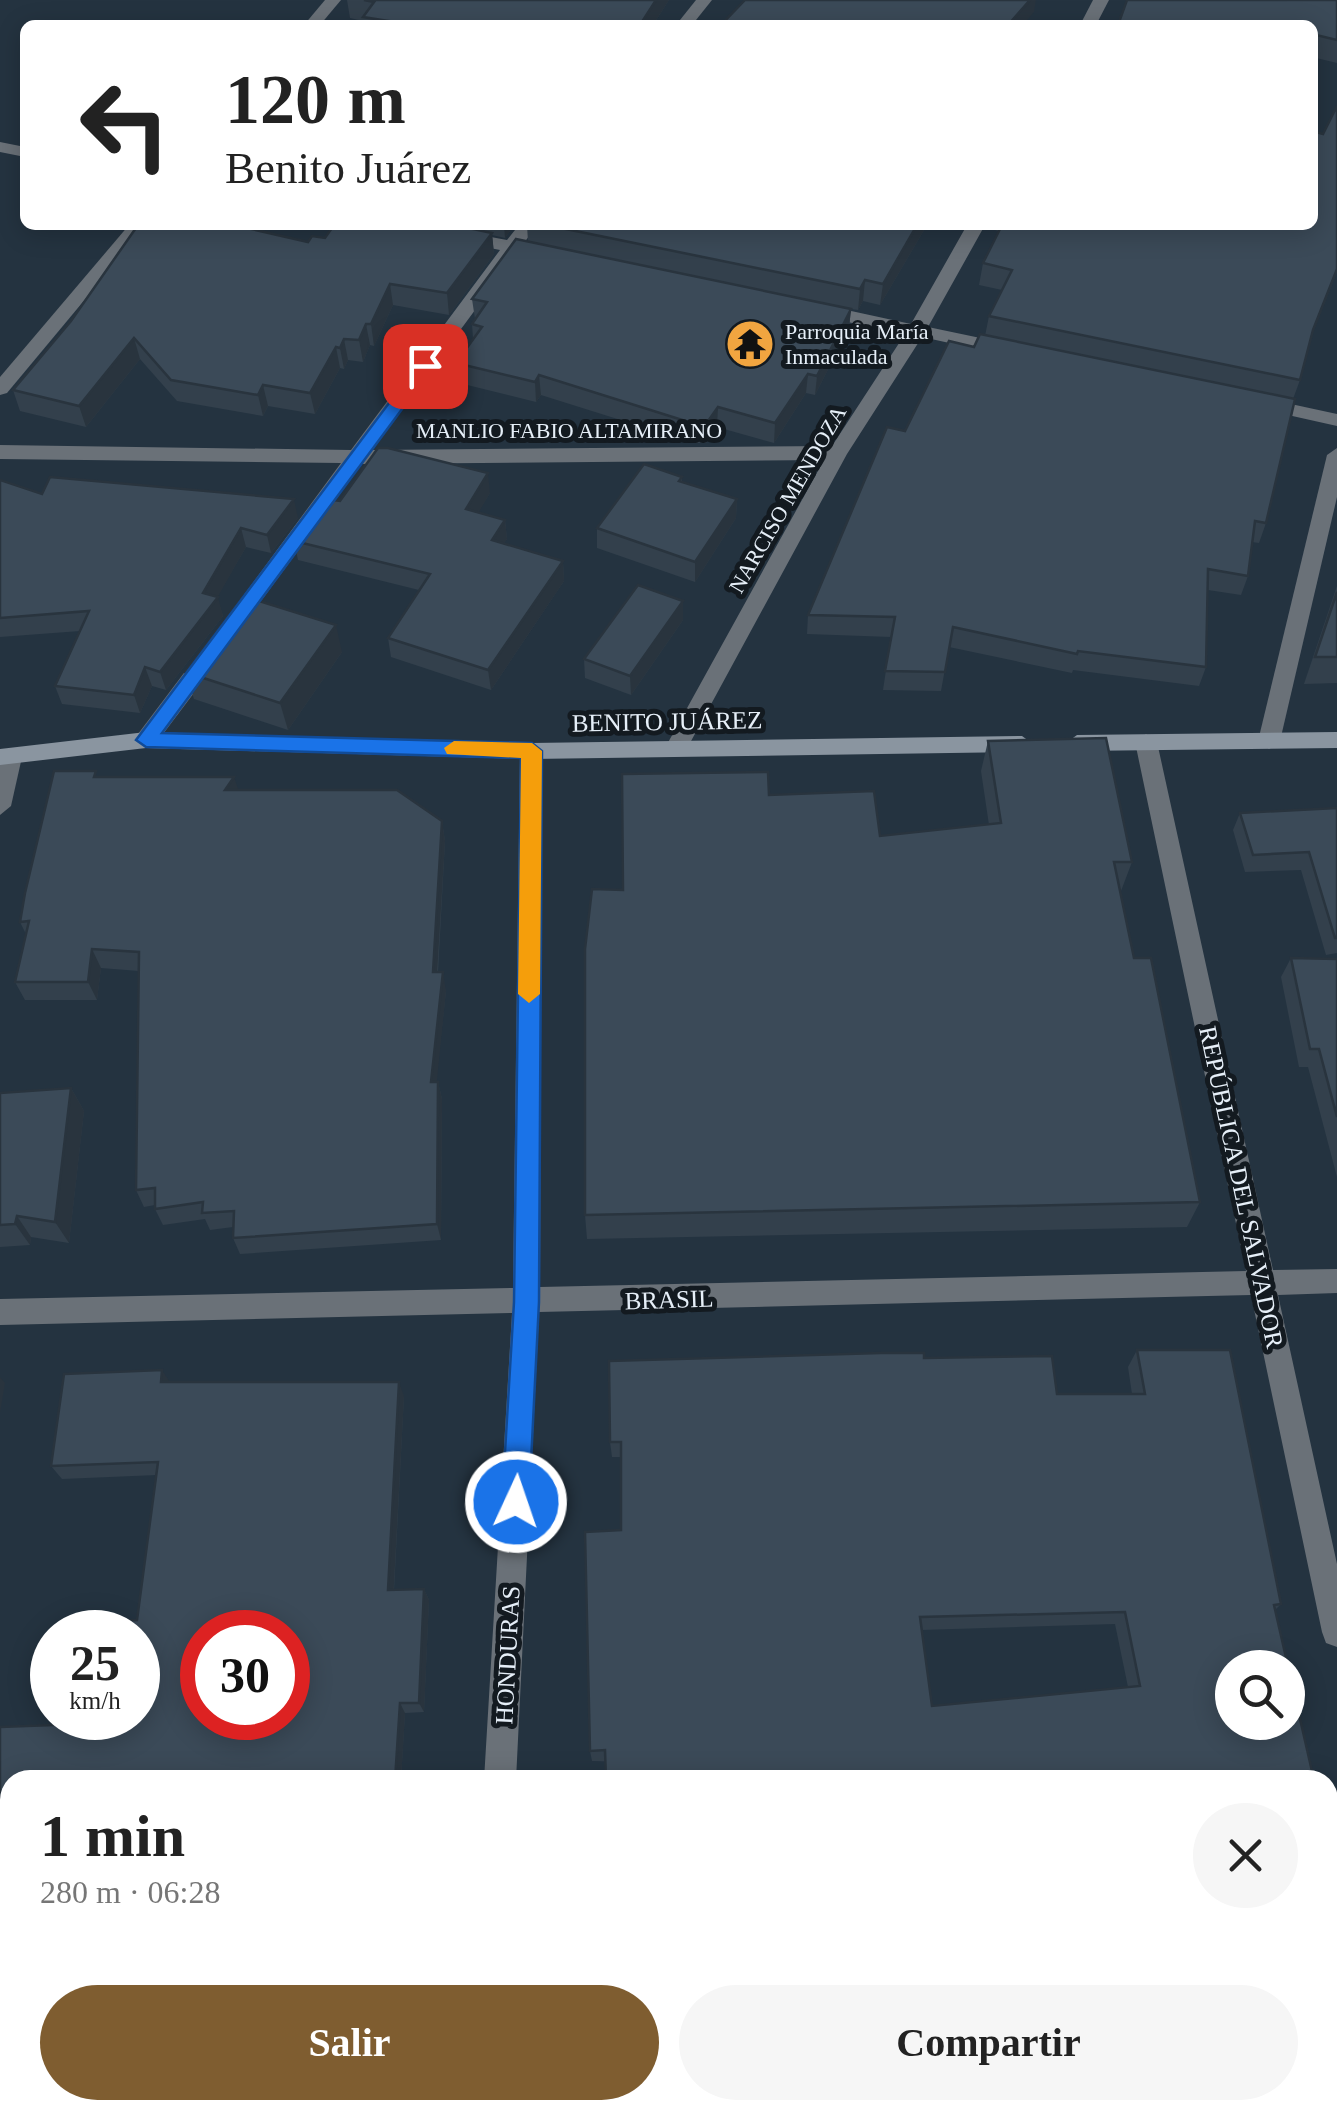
<!DOCTYPE html>
<html lang="es">
<head>
<meta charset="utf-8">
<style>
  :root { --surface:#fff; --page:#f6f6f6; --text:#222; --muted:#767676; --accent:#7f5d30 }
  body { margin:0; font-family:"Times New Roman",serif; background:var(--page); color:var(--text); height:100vh; display:flex; flex-direction:column; font-size:38px; white-space:nowrap }
  * { box-sizing:border-box; margin:0 }
  p { font-size:32px; color:var(--muted) }
  .icon { flex:none; width:55px; height:55px; fill:none; stroke:currentColor; stroke-width:2; stroke-linecap:round; stroke-linejoin:round }
  .map { position:relative; flex:1; overflow:hidden }
  .sheet { position:absolute; left:0px; top:1770px; width:1338px; height:350px; display:flex; flex-direction:column; background:var(--surface); border-radius:30px 30px 0 0; box-shadow:0 5px 25px #0003 }
  .sheet>* { flex:none }
  .top-card { position:absolute; left:20px; top:20px; width:1298px; height:210px; border-radius:15px; box-shadow:0 5px 25px #0003; background:#fff; color:var(--text); overflow:hidden }
  .fabs { position:absolute; left:1215px; top:1650px; display:grid; gap:20px }
  .fabs a { display:grid; place-items:center; width:90px; height:90px; border-radius:50%; background:var(--surface); box-shadow:0 5px 25px #0003; font-size:50px }
  .speed { position:absolute; left:30px; top:1610px; display:flex; gap:20px; font-size:50px; font-weight:700; text-align:center }
  .speed>* { display:grid; place-content:center; width:130px; height:130px; border-radius:50%; background:var(--surface); box-shadow:0 5px 25px #0003; line-height:1 }
  .speed small { font-size:25px; font-weight:400 }
  .speed .limit { border:15px solid #d22; background:#fff; color:#111 }
  .pin { position:absolute; display:grid; place-items:center; width:85px; height:85px; color:#fff; margin:-42px; border-radius:20px; box-shadow:0 5px 15px #0006 }
  .me { position:absolute; width:110px; margin:-55px; rotate:3deg; stroke-linejoin:round; filter:drop-shadow(0 0 8px #0008) }
  .turn { display:flex; align-items:center; gap:35px; height:210px; padding:0 40px; font-size:45px }
  .turn .icon { width:130px; height:130px; stroke-width:2.5 }
  .turn b { display:block; font-size:70px; line-height:85px }
  .round { display:grid; place-items:center; flex:none; width:105px; height:105px; border-radius:52px; background:var(--page) }
  .headline { display:flex; align-items:center; justify-content:space-between; height:170px; padding:0 40px }
  h1 { font-size:60px; font-weight:800; line-height:75px }
  .primary-button { display:flex; gap:20px; margin-top:auto; padding:20px 40px }
  .primary-button a { flex:1; height:115px; border-radius:60px; background:var(--accent); color:#fff; font-size:40px; font-weight:800; line-height:115px; text-align:center }
  .primary-button a+a { background:var(--page); color:var(--text) }
  .map>svg:first-child { display:block }
  .lines { fill:none; stroke-linecap:round; stroke-linejoin:round }
  .street { fill:#6a7178; fill-rule:evenodd }
  .secondary { fill:#8a95a0; fill-rule:evenodd }
  .wall { fill:#33404c; fill-rule:evenodd }
  .shaded-wall { fill:#29343e }
  .building { fill:#3b4a58; stroke:#29343e; stroke-width:2.5; fill-rule:evenodd }
  .route { fill:#1a73e8; stroke:#114b97; stroke-width:2.5 }
  .slow { fill:#f59e0b }
  .labels { text-anchor:middle; stroke-width:10; stroke-linejoin:round; paint-order:stroke }
  .far-poi-label { font-size:22px; fill:#e6eff8; stroke:#131a20; text-anchor:start }
  .far-street-label { font-size:22px; fill:#e6eff8; stroke:#131a20 }
  .street-label { font-size:25px; fill:#e6eff8; stroke:#131a20 }
</style>
</head>
<body>
<div class="map">
<svg width="1337" height="2120" viewBox="0 0 1337 2120">
  <rect width="100%" height="100%" fill="#243340"/>
  <g class="lines">
    <g class="street">
      <path d="M325,0H341L320,25H304Z"/>
      <path d="M696,0H712L692,25H676Z"/>
      <path d="M1093,0H1109L1096,25H1080Z"/>
      <path d="M0,142L25,147V157L0,152Z"/>
      <path d="M129,225H147L7,393L0,395V377Z"/>
      <path d="M389,225H426L507,240L519,225H537L524,243L554,253L545,258L517,253L372,450L832,446L905,334L819,316L810,310L819,304L911,324L967,225H985L928,327L1009,344L1018,350L1009,356L922,337L847,454L684,754L676,756L665,748L824,460L362,464L241,628H227L223,623L227,618L341,463L0,459V445L351,450L500,250L398,230Z"/>
      <path d="M1259,397L1337,414V426L1252,407L1249,403Z"/>
      <path d="M1337,448V497L1280,741L1269,749L1258,741L1327,455Z"/>
      <path d="M207,651L218,659L215,665L154,746H138L135,740L138,734L199,653Z"/>
      <path d="M1146,734L1157,742L1273,1270L1337,1269V1293L1278,1295L1337,1564V1647L1326,1643L1322,1632L1251,1295L539,1312L516,1780H484L512,1313L0,1325V1299L513,1288L520,751L531,743L542,751L540,1287L1246,1271L1135,742Z"/>
      <path d="M11,749L22,757L11,806L0,815V757Z"/>
      <rect x="465" y="2110" width="34" height="10"/>
    </g>
    <g class="secondary">
      <path d="M146,732L531,743L1022,736L1033,744L1022,752L531,759L146,748L0,765V749Z"/>
      <path d="M1337,732V748L1077,751L1066,743L1077,735Z"/>
    </g>
  </g>
  <g class="wall">
    <path d="M347,0H669L653,25H364L363,21L350,18Z"/>
    <path d="M1337,0V63L1312,57V25H1118Z"/>
    <path d="M1337,106V272L1311,337L1300,380L1293,399L1266,523L1259,543L1252,542L1248,576L1241,595L1208,590L1206,667L1199,686L1073,670L1072,673L949,647L941,691L883,690L891,637L807,634L808,615L905,431L974,347L985,336L989,316L1002,290L979,285L983,263L999,231L987,228L986,225H1312L1323,134Z"/>
    <path d="M138,225H239L308,242L325,238L334,225H514L505,238L492,235L494,254L449,315L393,305L374,346L370,345L363,362L348,360L344,369L340,368L315,414L268,406L263,416L177,401L140,359L86,427L20,411L13,390L71,321Z"/>
    <path d="M527,225H927L880,305L863,301L858,310L851,309L849,328L815,395L806,393L774,443L717,427L706,443H694L541,395L536,402L459,383L456,363L473,339L472,324L475,319L472,299L528,242Z"/>
    <path d="M682,477V482L737,499L736,518L695,582L597,548V528Z"/>
    <path d="M0,480L42,494L298,518L271,553L246,547L217,597L223,616L166,690L152,686L140,713L62,704L55,686L80,631L0,637Z"/>
    <path d="M490,493L478,512L505,520L507,539L504,543L563,561L564,581L491,690L391,657L388,638L419,590L298,560L294,541L340,501Z"/>
    <path d="M1337,586V683L1304,684Z"/>
    <path d="M683,601V620L631,695L585,678L584,659Z"/>
    <path d="M342,652L288,730L194,699L185,672Z"/>
    <path d="M988,741L1132,862L1121,891H1120L1134,958L1200,1202L1187,1227L587,1239L585,1215L623,890L769,795L880,836L989,825L981,771Z"/>
    <path d="M99,777L238,790L442,821L445,841L438,972L446,991L436,1082H438L442,1099L441,1240L240,1254L233,1238V1227L210,1230L205,1219L163,1225L155,1209V1205L144,1207L136,1190L139,971L101,968L97,1000H25L15,982L26,934L20,922Z"/>
    <path d="M1337,808V953L1326,955L1301,870L1245,872L1233,830L1240,813Z"/>
    <path d="M1291,958L1337,959V1177L1308,1067H1299L1281,977Z"/>
    <path d="M71,1088L84,1111L69,1243L31,1237L30,1245L0,1247V1093Z"/>
    <path d="M1137,1350L1281,1604L1275,1610L1314,1780L592,1761L590,1751L621,1530V1457H612L610,1442L924,1358L1057,1394H1132L1128,1367ZM1115,1624L1128,1687L932,1706L921,1630Z"/>
    <path d="M170,1382L404,1396L394,1590L424,1589L429,1600L424,1712L405,1713L401,1780H10V1937H0V1727L53,1725L137,1620L157,1475L62,1479L51,1466Z"/>
  </g>
  <g class="shaded-wall">
    <path d="M656,0H669L653,25H640Z"/>
    <path d="M1030,0H1036L1034,12L1023,25H1008Z"/>
    <path d="M504,225H514L505,238Z"/>
    <path d="M917,225H927L880,305L883,284Z"/>
    <path d="M492,233L494,254L449,315L447,293Z"/>
    <path d="M865,280L863,301L858,310L860,289Z"/>
    <path d="M390,284L393,305L374,346L371,324Z"/>
    <path d="M851,309L849,328L815,395L817,376Z"/>
    <path d="M366,324L370,345L363,362L359,340Z"/>
    <path d="M134,338L140,359L86,427L79,406Z"/>
    <path d="M344,339L348,360L344,369L340,348Z"/>
    <path d="M336,347L340,368L315,414L310,393Z"/>
    <path d="M808,374L806,393L774,443L775,423Z"/>
    <path d="M539,375L541,395L536,402L535,382Z"/>
    <path d="M263,385L268,406L263,416L258,395Z"/>
    <path d="M718,407L717,427L706,443V424Z"/>
    <path d="M488,473L490,493L469,529L466,509Z"/>
    <path d="M294,499L298,518L271,553L267,535Z"/>
    <path d="M737,499L736,518L695,582V562Z"/>
    <path d="M505,520L507,539L494,559L492,540Z"/>
    <path d="M241,528L246,547L213,605L218,597L223,616L166,690L160,672L203,593Z"/>
    <path d="M563,561L564,581L491,690L488,670Z"/>
    <path d="M683,601V620L631,695L630,676Z"/>
    <path d="M336,625L342,652L288,730L280,703Z"/>
    <path d="M145,667L152,686L140,713L134,695Z"/>
    <path d="M234,777L241,797L225,790Z"/>
    <path d="M442,821L445,841L436,991L433,972Z"/>
    <path d="M92,949L101,968L97,1000L88,982Z"/>
    <path d="M443,972L446,991L435,1100L431,1082Z"/>
    <path d="M438,1082L442,1099L441,1240L437,1224Z"/>
    <path d="M71,1088L84,1111L69,1243L55,1222Z"/>
    <path d="M17,1216L31,1237L30,1245L15,1224Z"/>
    <path d="M162,1370L171,1384L161,1382Z"/>
    <path d="M0,1377L5,1383L0,1413Z"/>
    <path d="M399,1382L404,1396L393,1602L388,1590Z"/>
    <path d="M424,1589L429,1600L424,1712L419,1703Z"/>
    <path d="M400,1703L405,1713L401,1780H395Z"/>
    <path d="M331,2110H338L339,2120H331Z"/>
  </g>
  <g class="building">
    <path d="M364,0H656L640,25H414L363,17L374,2Z"/>
    <path d="M745,0H1030L1008,25H721Z"/>
    <path d="M1127,0H1337V40L1312,34V25H1118Z"/>
    <path d="M1337,106V269L1313,330L1300,380L989,316L1012,270L983,263L1002,225H1312V131L1323,134Z"/>
    <path d="M138,225H234L308,242L312,236L325,238L334,225H454L492,233L447,293L390,284L371,324H366L359,340L344,339L340,348L336,347L310,393L263,385L258,395L171,380L134,338L79,406L13,390L71,321Z"/>
    <path d="M546,225H917L883,284L865,280L860,289Z"/>
    <path d="M516,239L851,309L817,376L808,374L775,423L718,407L706,424H695L539,375L535,382L456,363L482,327L472,324L487,302L472,299Z"/>
    <path d="M980,334L1295,399L1266,523L1255,521L1248,576L1208,569L1206,667L1078,651L1077,654L953,627L945,672L885,671L895,617L808,615L887,427L905,431L949,341L974,347Z"/>
    <path d="M378,448H388L488,473L466,509L505,520L492,540L563,561L488,670L388,638L430,574L294,541L325,499L340,501Z"/>
    <path d="M644,464L682,477L679,481L737,499L695,562L597,528Z"/>
    <path d="M50,477L294,499L267,535L241,528L203,593L218,597L160,672L145,667L134,695L55,686L89,611L0,618V480L42,494Z"/>
    <path d="M638,585L683,601L630,676L584,659Z"/>
    <path d="M1337,592V657H1315Z"/>
    <path d="M243,596L336,625L280,703L185,672Z"/>
    <path d="M1106,738L1132,862H1114L1134,958H1151L1200,1202L585,1215V949L592,889L623,890L622,774L768,772L769,795L874,791L880,836L1001,823L988,741Z"/>
    <path d="M54,771H96L94,777H234L225,790H397L442,821L433,972H443L431,1082H438L437,1224L233,1238L234,1211L202,1213L203,1202L155,1209V1188L136,1190L139,952L92,949L88,982H15L29,921L20,922L25,893Z"/>
    <path d="M1337,808V938H1335L1309,852L1253,855L1240,813Z"/>
    <path d="M1291,958L1337,959V1117L1319,1049H1310Z"/>
    <path d="M71,1088L55,1222L17,1216L15,1224L0,1225V1093Z"/>
    <path d="M1137,1350H1230L1281,1604L1274,1605L1314,1780H606L605,1750L590,1751L585,1532L621,1530V1442H610L609,1361L881,1353H924V1358L1052,1356L1057,1394H1145ZM1125,1612L1140,1686L932,1706L920,1617ZM1232,1668H1288V1722H1232Z"/>
    <path d="M162,1370L161,1382H399L388,1590L424,1589L419,1703H400L395,1780H10V1930L0,1931V1727L53,1725L54,1718H138V1632H65L66,1624L137,1620L158,1462L51,1466L64,1374ZM202,1632H288V1718H202Z"/>
    <path d="M1328,1876L1335,1914H1328Z"/>
    <path d="M1328,2036L1337,2073V2120H601V2110H1328Z"/>
    <path d="M10,2077V2110H331V2120H0V2078Z"/>
  </g>
  <path class="route" d="M425,361L434,366L431,370L162,733L532,743L542,751L539,1302L529,1502L525,1511L516,1514L506,1511L502,1502L514,1302L521,758L146,747L136,740L419,363Z"/>
  <path class="slow" d="M454,741L532,743L542,751L540,994L529,1003L518,994L521,758L447,754L444,748Z"/>
  <defs>
    <g id="temple-disc" transform="scale(2.5)"><circle r="9.5" fill="#f1a540" stroke="#131a20"/><path d="M0-6L5-2H3V0L6.5 2.5H4V6H1.5V3h-3V6H-4V2.5H-6.5L-3 0V-2H-5Z" fill="#111"/></g>
  </defs>
  <g fill-rule="evenodd">
    <use href="#temple-disc" x="750" y="344"/>
  </g>
  <g class="labels">
    <g class="far-poi-label">
      <text x="785" y="339">Parroquia María<tspan x="785" dy="25">Inmaculada</tspan></text>
    </g>
    <g class="far-street-label">
      <text x="569" y="438">MANLIO FABIO ALTAMIRANO</text>
      <text transform="translate(787 499) rotate(-60)" y="8">NARCISO MENDOZA</text>
    </g>
    <g class="street-label">
      <text transform="translate(667 721) rotate(-1)" y="9">BENITO JUÁREZ</text>
      <text transform="translate(1242 1187) rotate(78)" y="9">REPÚBLICA DEL SALVADOR</text>
      <text transform="translate(669 1299) rotate(-2)" y="9">BRASIL</text>
      <text transform="translate(507 1655) rotate(-87)" y="9">HONDURAS</text>
    </g>
  </g>
</svg>
<div class="fabs">
<a><svg class="icon" aria-label="search" viewBox="0 0 24 24"><circle cx="10" cy="10" r="6"/><path d="M15 15l6 6"/></svg></a>
</div>
<div class="speed"><div>25<small>km/h</small></div><div class="limit">30</div></div>
<div class="pin" style="left:425px;top:366px;background:#d93025"><svg class="icon" aria-label="arrive" viewBox="0 0 24 24"><path d="M6 21V4h12l-3 4 3 4H6"/></svg></div>
<svg class="me" style="left:516px;top:1502px" viewBox="-20 -20 40 40"><circle r="17" fill="#1a73e8" stroke="#fff" stroke-width="3"/><path d="M0-11L8 9 0 5-8 9z" fill="#fff"/></svg>
<div class="top-card">
<div class="turn"><svg class="icon" aria-label="left" viewBox="0 0 24 24"><path d="M17 20v-9H6M10 6l-5 5 5 5"/></svg><div><b>120 m</b>Benito Juárez</div></div>
</div>
<section class="sheet">
<div class="headline"><div><h1>1 min</h1><p>280 m · 06:28</p></div><a class="round"><svg class="icon" aria-label="close" viewBox="0 0 24 24"><path d="M6 6l12 12M18 6L6 18"/></svg></a></div>
<div class="primary-button"><a>Salir</a><a>Compartir</a></div>
</section>
</div>
</body>
</html>
